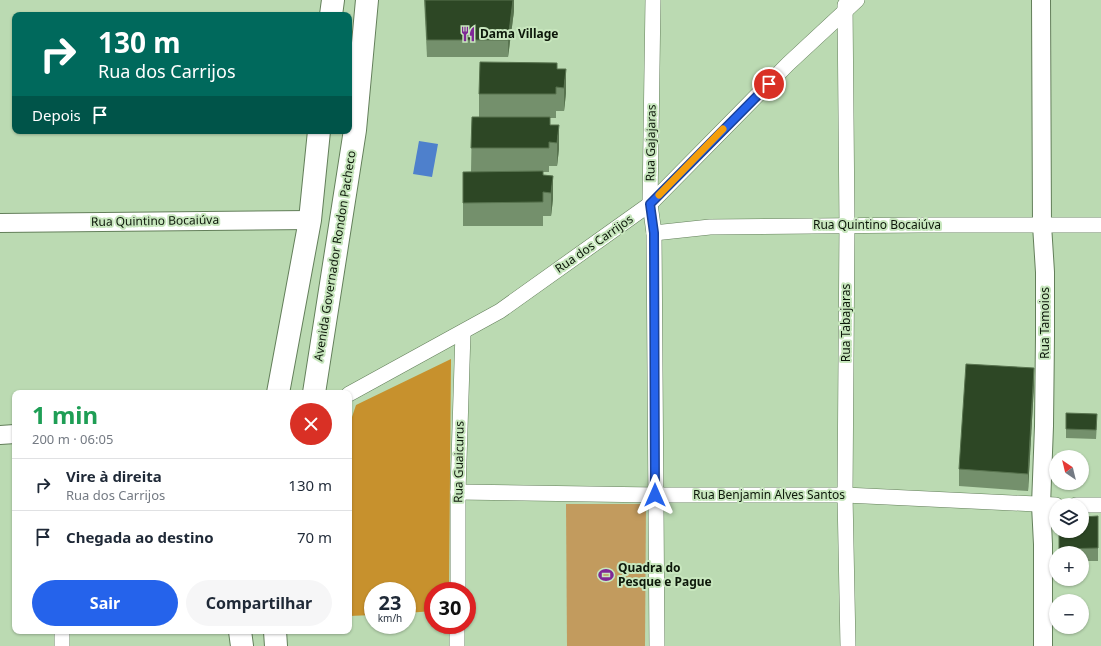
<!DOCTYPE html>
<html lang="pt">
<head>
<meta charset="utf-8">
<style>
  :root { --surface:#fff; --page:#f6f6f7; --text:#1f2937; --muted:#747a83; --line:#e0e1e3; --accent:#2563eb }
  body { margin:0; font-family:"Noto Sans",sans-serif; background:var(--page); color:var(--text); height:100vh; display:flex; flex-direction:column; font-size:15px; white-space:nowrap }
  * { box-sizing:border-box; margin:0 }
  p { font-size:13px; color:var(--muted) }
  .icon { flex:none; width:22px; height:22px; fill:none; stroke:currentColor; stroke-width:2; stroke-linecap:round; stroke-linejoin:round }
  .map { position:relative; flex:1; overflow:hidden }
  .side { position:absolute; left:12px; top:390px; width:340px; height:244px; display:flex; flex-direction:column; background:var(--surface); border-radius:8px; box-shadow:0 1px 3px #0004 }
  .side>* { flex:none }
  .banner { position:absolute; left:12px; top:12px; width:340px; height:122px; border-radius:8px; box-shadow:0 1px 3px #0004; background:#00695c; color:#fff; overflow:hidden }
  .needle { width:26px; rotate:325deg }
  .fabs { position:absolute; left:1049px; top:450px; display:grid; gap:8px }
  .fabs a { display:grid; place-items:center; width:40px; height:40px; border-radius:50%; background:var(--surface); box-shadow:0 1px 3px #0004; font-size:20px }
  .speed { position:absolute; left:364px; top:582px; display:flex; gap:8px; font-size:20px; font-weight:700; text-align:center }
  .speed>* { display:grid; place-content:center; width:52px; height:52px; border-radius:50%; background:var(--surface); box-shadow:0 1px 3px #0004; line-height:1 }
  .speed small { font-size:10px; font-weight:400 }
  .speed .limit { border:6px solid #d22; background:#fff; color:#111 }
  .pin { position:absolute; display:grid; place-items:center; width:34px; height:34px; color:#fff; margin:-17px; border:2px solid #fff; border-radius:50%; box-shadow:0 1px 4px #0007 }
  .me { position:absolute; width:44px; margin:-22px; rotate:0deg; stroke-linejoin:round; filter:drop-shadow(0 0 3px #0008) }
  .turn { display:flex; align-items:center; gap:14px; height:84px; padding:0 20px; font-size:18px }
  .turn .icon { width:52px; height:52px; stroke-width:2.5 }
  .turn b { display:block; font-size:28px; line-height:34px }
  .then { display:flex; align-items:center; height:38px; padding:0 20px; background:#0003; gap:8px; font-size:15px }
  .round { display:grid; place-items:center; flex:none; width:42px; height:42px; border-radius:21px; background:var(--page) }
  .overview { display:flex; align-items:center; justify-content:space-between; height:68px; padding:0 20px }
  h1 { font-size:24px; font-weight:700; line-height:30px; color:#1e9e55 }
  .primary-button { display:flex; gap:8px; margin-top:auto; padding:8px 20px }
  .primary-button a { flex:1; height:46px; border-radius:24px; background:var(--accent); color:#fff; font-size:16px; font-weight:700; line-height:46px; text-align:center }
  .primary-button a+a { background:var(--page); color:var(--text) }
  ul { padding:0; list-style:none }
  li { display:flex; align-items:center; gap:12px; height:52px; padding:0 20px; border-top:1px solid var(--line) }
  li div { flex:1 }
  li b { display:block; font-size:15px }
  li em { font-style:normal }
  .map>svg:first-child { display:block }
  .green { fill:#c29b5e }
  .forest { fill:#c7912d }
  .water { fill:#4e80cc }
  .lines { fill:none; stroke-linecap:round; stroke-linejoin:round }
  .minor-casing { stroke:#637f5a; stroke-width:16 }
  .tertiary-casing { stroke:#637f5a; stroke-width:20 }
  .primary-casing { stroke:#637f5a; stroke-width:24 }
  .minor { stroke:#fff; stroke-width:15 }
  .tertiary { stroke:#fff; stroke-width:18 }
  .primary { stroke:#fff; stroke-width:22 }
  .wall { fill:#74906c }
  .shaded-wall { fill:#58734f }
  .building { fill:#2d4725; stroke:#58734f }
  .route-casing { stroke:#184099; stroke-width:10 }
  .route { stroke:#2563eb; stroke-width:7 }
  .slow { stroke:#f59e0b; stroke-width:7 }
  .labels { text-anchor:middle; stroke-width:4; stroke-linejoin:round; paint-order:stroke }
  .poi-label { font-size:12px; font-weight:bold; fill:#0d180a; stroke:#c8e7be; text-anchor:start }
  .street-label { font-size:12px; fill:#0d180a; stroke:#c8e7be }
</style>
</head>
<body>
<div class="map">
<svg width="1101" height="646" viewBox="0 0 1101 646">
  <rect width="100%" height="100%" fill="#bbdab2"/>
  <path class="green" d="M566,504H646L645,646H567Z"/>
  <path class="forest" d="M451,359L449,591H433V611L407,613V591H373V615L349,616V426L356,405Z"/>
  <path class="water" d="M419,141L438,144L432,177L413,174Z"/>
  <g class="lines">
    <g class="minor-casing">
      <g id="minor">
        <path d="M653,0L650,204L654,233L657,646"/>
        <path d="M845,5L847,225L845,495L848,646"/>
        <path d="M654,233L710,227L918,225H1101"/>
        <path d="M349,394L500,311L650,204L788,64L857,0"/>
        <path d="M458,492L655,495H845L1056,505"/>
        <path d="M1076,505H1101"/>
        <path d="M458,591V492L463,332"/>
        <path d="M62,631V646"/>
        <path d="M457,646V625"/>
      </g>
    </g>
    <g class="tertiary-casing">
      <g id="tertiary">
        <path d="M1041,0L1042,225L1045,272V336L1044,426L1041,505L1043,544V646"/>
        <path d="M0,223L310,220"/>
        <path d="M0,435L15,434"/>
      </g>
    </g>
    <g class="primary-casing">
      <g id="primary">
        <path d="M331,15L333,0"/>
        <path d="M278,393L310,220L319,131"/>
        <path d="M314,393L355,130L367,0"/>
        <path d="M240,631L242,646"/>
        <path d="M275,631L276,646"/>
      </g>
    </g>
    <use href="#minor" class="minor"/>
    <use href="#tertiary" class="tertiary"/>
    <use href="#primary" class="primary"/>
  </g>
  <g class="wall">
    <path d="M424,0H514V11L508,57H427Z"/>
    <path d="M557,69L566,93L564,111H556V118H550V125L559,149L557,166H549V172H543V175L553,176V199L551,216H543V226H463V172H471L472,117H479V94Z"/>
    <path d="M1034,385L1028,491L959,486V469Z"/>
    <path d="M1097,423L1096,439L1066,438V429Z"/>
    <path d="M1098,516V561H1082V553H1059V531Z"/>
  </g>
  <g class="shaded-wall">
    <path d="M513,0H514V11L508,57V40Z"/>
    <path d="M566,69V93L564,111V88Z"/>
    <path d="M559,125V149L557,166V143Z"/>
    <path d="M553,176V199L551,216V193Z"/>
    <path d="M1034,368V385L1028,491V474Z"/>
  </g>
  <g class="building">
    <path d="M425,0H513L508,40H427Z"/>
    <path d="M480,62L557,63V69H566L564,88L556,87V94H479Z"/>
    <path d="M472,117H550V125H559L557,143L549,142V148H471Z"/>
    <path d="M543,171V175L553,176L551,193L543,192V202L463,203V172Z"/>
    <path d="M966,364L1034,368L1028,474L959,469Z"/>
    <path d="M1066,413L1097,414L1096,430L1066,429Z"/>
    <path d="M1098,516V548L1059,549V531H1082V517Z"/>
  </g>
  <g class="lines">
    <g class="route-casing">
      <path id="route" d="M655,495L654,233L650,204L769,84"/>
    </g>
    <use href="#route" class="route"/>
    <path class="slow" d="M659,195L723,129"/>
  </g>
  <defs>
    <g id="restaurant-bare" transform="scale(1.2)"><path d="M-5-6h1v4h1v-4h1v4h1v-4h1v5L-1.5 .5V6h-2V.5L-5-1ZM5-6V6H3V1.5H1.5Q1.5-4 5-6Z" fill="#7f2896" stroke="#c8e7be" stroke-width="2.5" paint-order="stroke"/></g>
    <g id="stadium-bare" transform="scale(1.2)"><path d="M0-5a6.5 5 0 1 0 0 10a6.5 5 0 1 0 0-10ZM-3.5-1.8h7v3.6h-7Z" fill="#7f2896" stroke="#c8e7be" stroke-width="2.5" paint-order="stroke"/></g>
  </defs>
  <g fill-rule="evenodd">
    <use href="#restaurant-bare" x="468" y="34"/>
    <use href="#stadium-bare" x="606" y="575"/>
  </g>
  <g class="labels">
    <g class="poi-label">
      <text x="480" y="38">Dama Village</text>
      <text x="618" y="572">Quadra do<tspan x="618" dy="14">Pesque e Pague</tspan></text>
    </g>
    <g class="street-label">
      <text transform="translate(651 143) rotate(-89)" y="4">Rua Gajajaras</text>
      <text transform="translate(155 221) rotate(-1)" y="4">Rua Quintino Bocaiúva</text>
      <text x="877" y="229">Rua Quintino Bocaiúva</text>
      <text transform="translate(594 244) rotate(-35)" y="4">Rua dos Carrijos</text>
      <text transform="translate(335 256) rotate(-81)" y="4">Avenida Governador Rondon Pacheco</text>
      <text transform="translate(846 323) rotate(-90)" y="4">Rua Tabajaras</text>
      <text transform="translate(1045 323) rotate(-90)" y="4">Rua Tamoios</text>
      <text transform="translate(459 462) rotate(-89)" y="4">Rua Guaicurus</text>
      <text x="769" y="499">Rua Benjamin Alves Santos</text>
    </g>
  </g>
</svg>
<div class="fabs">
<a><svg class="needle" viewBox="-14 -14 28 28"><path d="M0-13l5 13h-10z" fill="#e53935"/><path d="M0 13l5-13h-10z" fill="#747a83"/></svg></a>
<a><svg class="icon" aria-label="layers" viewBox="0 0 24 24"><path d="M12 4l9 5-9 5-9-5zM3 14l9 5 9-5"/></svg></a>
<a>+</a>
<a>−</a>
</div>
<div class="speed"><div>23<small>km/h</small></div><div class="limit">30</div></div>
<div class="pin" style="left:769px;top:84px;background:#d93025"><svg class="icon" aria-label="arrive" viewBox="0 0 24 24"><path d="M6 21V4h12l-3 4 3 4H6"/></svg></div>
<svg class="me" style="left:655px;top:495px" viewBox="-20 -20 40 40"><path d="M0-17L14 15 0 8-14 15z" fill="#2563eb" stroke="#fff" stroke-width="4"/></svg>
<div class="banner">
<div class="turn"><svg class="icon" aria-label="right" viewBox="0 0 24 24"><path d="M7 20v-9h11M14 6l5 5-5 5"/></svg><div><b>130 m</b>Rua dos Carrijos</div></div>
<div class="then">Depois<svg class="icon" aria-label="arrive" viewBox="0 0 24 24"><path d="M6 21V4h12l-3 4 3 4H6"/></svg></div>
</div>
<section class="side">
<div class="overview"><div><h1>1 min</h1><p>200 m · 06:05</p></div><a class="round" style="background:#d93025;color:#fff"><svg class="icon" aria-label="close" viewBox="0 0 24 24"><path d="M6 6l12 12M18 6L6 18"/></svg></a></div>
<ul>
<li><svg class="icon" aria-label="right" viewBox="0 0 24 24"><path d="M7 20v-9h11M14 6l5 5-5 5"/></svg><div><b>Vire à direita</b><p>Rua dos Carrijos</p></div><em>130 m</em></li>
<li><svg class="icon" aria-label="arrive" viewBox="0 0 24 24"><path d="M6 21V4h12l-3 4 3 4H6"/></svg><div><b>Chegada ao destino</b></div><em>70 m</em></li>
</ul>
<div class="primary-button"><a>Sair</a><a>Compartilhar</a></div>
</section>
</div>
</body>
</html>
